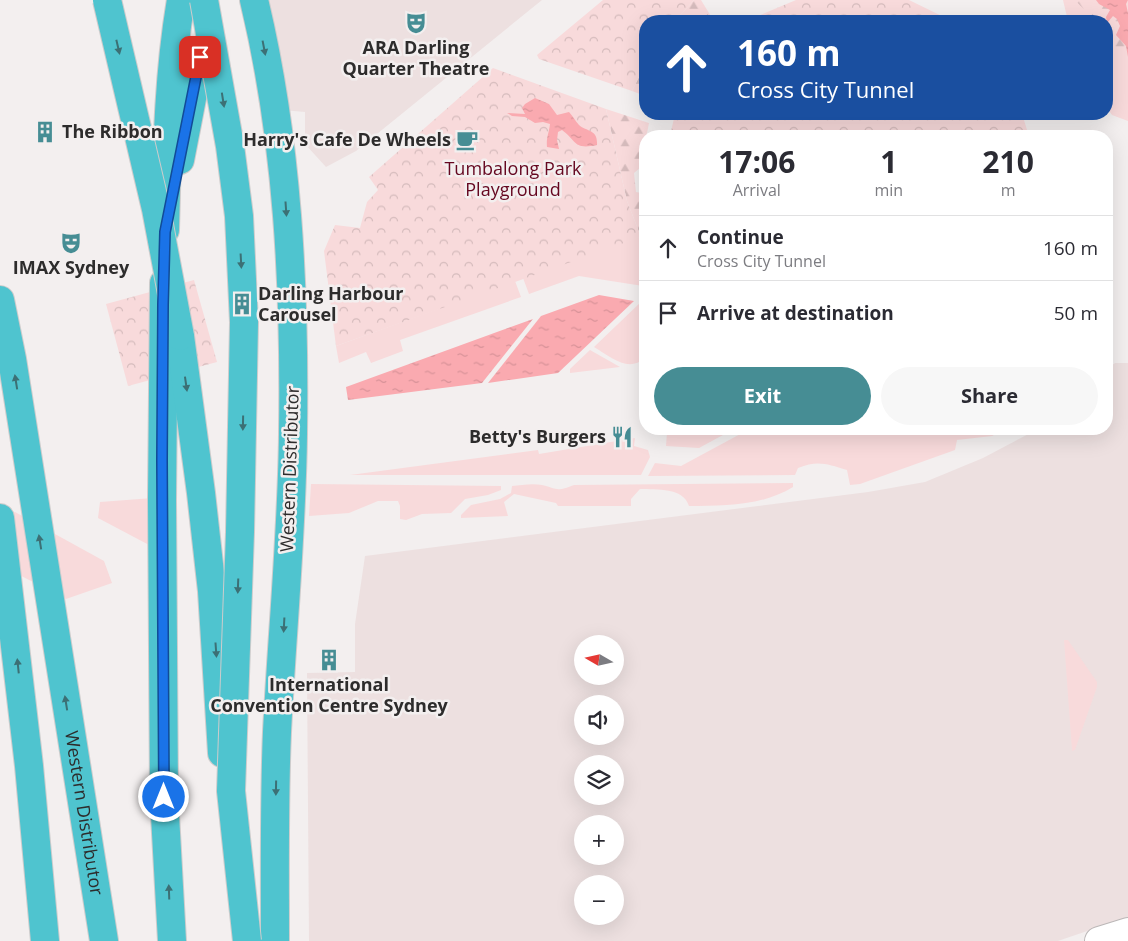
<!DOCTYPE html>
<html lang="en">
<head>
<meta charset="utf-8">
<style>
  :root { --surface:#fff; --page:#f7f7f7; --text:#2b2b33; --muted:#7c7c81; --line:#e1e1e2; --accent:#468d94 }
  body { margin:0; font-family:"Open Sans",sans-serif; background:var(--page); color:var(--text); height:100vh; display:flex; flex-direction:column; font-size:19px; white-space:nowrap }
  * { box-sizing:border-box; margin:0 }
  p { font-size:16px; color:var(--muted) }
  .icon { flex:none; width:28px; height:28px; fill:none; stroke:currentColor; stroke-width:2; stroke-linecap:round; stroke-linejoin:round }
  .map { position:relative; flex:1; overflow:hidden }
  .sheet { position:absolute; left:639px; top:130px; width:474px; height:305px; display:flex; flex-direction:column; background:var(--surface); border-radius:20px; box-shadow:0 5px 20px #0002 }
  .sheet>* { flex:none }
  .top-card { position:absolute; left:639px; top:15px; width:474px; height:105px; border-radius:20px; box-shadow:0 5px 20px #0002; background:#1a4fa0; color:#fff; overflow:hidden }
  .needle { width:32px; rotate:279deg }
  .controls { position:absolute; left:574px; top:635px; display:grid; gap:10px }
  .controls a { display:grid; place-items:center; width:50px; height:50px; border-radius:50%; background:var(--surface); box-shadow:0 5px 20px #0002; font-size:25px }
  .pin { position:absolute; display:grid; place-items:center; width:42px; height:42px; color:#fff; margin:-21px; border-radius:10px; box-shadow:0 2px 8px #0006 }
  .me { position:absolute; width:55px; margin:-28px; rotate:0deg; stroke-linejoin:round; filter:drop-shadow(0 0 4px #0008) }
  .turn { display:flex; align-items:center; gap:18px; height:105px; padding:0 15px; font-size:22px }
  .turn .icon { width:65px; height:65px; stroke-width:2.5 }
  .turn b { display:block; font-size:35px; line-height:42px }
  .eta { display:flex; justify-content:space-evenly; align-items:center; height:85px; text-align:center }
  .eta b { font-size:30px; font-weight:700; line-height:35px }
  .action { display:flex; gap:10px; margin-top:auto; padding:10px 15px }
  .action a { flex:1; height:58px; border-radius:30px; background:var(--accent); color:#fff; font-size:20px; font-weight:700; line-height:58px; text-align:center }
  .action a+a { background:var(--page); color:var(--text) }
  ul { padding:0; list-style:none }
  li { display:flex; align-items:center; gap:15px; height:65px; padding:0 15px; border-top:1px solid var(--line) }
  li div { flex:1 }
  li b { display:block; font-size:19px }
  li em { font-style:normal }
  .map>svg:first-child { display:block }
  .built { fill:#ede0e0; fill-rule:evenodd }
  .green { fill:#f8dadb }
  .forest { fill:url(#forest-firs) }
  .park { fill:url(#park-crowns) }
  .water { fill:url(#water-ripples) }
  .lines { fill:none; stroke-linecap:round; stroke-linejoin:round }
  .tertiary-casing { stroke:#bbb7b7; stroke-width:30 }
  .motorway-casing { stroke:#cdcccc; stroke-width:30 }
  .tertiary { stroke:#fff; stroke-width:28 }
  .motorway { stroke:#4fc4cf; stroke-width:28 }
  .motorway-bridge-casing { stroke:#cdcccc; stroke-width:30; stroke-linecap:butt }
  .motorway-bridge { stroke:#4fc4cf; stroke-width:28 }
  .oneway { fill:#3c7075 }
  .route-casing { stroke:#114b97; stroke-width:12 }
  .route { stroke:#1a73e8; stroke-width:9 }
  .labels { text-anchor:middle; stroke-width:5; stroke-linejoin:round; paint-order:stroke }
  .poi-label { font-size:18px; font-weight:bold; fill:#2d2c2c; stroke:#f3efef }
  .park-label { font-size:18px; fill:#650720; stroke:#f3efef }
  .street-label { font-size:18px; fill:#2d2c2c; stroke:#f3efef }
</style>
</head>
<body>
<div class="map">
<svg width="1128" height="941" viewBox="0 0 1128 941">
  <defs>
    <pattern id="forest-firs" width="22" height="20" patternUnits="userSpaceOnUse" patternTransform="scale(1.25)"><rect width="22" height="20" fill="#f8dadb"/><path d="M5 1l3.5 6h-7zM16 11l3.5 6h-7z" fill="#d5bbbc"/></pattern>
    <pattern id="park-crowns" width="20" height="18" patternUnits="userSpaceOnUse" patternTransform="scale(1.25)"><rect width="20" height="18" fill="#f8dadb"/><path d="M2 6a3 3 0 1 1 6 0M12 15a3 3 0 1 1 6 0" fill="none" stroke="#d5bbbc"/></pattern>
    <pattern id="water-ripples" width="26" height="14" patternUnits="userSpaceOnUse" patternTransform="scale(1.25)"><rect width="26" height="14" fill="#faaab0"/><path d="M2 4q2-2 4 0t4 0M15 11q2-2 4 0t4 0" fill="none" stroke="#d79298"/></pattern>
  </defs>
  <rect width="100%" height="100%" fill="#f3efef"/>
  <g class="built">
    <path d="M256,0H542L356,151L326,167L305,144V112L271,109Z"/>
    <path d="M1115,363H1128V917L1058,941H309L307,673L355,672V624L365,556L868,492L925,482L983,458L1038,429H1106V370ZM582,644H615V676H582ZM582,704H615V736H582ZM582,764H615V796H582ZM582,824H615V856H582ZM582,884H615V916H582Z"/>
  </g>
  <g class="green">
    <path d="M1063,0H1128V121L1112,115L1106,107V21H1068Z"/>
    <path d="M645,235V284L643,286L579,276L529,294L523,278Z"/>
    <path d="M515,281L521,297L400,340L403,351L371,363L366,352L339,363L336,346Z"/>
    <path d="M641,302H645V358C628,373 611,357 594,347Z"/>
    <path d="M590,350L620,367L570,373V369Z"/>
    <path d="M714,429H734L699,448L666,446L667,433Z"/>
    <path d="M763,429H1005L992,436L957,440L955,450L860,484L850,485L847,470C827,464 818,460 798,468L795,475L648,476L655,463L681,466L744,432Z"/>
    <path d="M635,438L634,446L648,450L650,457L641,475H350L538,450L539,454Z"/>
    <path d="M793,483V487C762,506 724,506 689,506C683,487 657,490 640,489L631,499V506H558L556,503L514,494L504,502L508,516L461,518V515L471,505L500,499L511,493L512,486C521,485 533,483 542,485C558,489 556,492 574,485Z"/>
    <path d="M311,484L501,486V490L488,495L465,499L451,513L422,514L406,520L400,519V506L398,501H378L349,513L309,516Z"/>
    <path d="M153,498L151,546L98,518L100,502Z"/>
    <path d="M15,512L104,561L112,583L66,599L0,565V515Z"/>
    <path d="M1064,640H1068L1097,682V687L1075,750L1072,751Z"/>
  </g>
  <g class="forest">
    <path d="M694,0H701L712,18L708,21H675Z"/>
    <path d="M1075,0H1118L1128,16V75L1106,38V21H1095Z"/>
    <path d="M645,65V96L632,91Z"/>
    <path d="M606,109L649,123L640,168L634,173L636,192L641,193L645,218V235L641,237L627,201Z"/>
  </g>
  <g class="park">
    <path d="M603,0H694L675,21H645V65L632,91L539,59L537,55Z"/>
    <path d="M796,0H909L952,21H746Z"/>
    <path d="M493,68L606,109L627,201L641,237L336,346L324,251L335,225L360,228L367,202L378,190L369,177Z"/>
    <path d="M675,114H1022L1029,136H670Z"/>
    <path d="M194,280L217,362L128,386L106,304Z"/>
  </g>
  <g class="water">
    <path d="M1096,0H1128L1126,4L1128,13V57L1126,46L1116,35L1120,26L1117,19L1113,16L1107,23L1106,17L1110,10L1099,4Z"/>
    <path d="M535,98L549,104L557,115L569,112C573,116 575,121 579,125C587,132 598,129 597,145C573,150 577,141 562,130L558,132L557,140L559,149L547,147C546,138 549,133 550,124L543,122L535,123L525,117L512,116L507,113L525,114L522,108L525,104Z"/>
    <path d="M599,295L634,301L558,373L488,383L541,316Z"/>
    <path d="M533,319L482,383L348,400L346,387Z"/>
  </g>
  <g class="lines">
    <g class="tertiary-casing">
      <path id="tertiary" d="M1099,941L1128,932"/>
    </g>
    <g class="motorway-casing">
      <g id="motorway">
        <path d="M254,0C288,141 295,289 293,434C292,533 282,633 277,732C274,802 275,871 275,941"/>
        <path d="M180,160L200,57"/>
        <path d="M165,230C167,153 168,76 181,0"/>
        <path d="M164,283L162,500L164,797L172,941"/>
        <path id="s1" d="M0,300L12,359L104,941"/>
        <path d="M180,336L201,493L212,591L222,753"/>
        <path d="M0,518L29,766L45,941"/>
      </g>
    </g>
    <use href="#tertiary" class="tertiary"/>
    <use href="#motorway" class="motorway"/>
    <g class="motorway-bridge-casing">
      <g id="motorway-bridge">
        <path d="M107,0L156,209L180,336"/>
        <path d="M204,0L230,146L239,216L244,322L240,532L231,791L247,941"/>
      </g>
    </g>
    <use href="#motorway-bridge" class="motorway-bridge"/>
  </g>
  <defs><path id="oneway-solid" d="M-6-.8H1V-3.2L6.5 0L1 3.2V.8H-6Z" transform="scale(1.25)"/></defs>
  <g class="oneway">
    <use href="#oneway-solid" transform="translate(118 47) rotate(77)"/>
    <use href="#oneway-solid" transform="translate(264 48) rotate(79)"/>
    <use href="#oneway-solid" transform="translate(223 100) rotate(81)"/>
    <use href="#oneway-solid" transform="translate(286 209) rotate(86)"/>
    <use href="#oneway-solid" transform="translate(241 261) rotate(87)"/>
    <use href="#oneway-solid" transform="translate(16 382) rotate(-99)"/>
    <use href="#oneway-solid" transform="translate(186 384) rotate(82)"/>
    <use href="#oneway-solid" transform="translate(243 423) rotate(91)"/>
    <use href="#oneway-solid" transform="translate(40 542) rotate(-99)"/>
    <use href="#oneway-solid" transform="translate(238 586) rotate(92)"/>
    <use href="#oneway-solid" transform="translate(284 625) rotate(93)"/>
    <use href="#oneway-solid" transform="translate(216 650) rotate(86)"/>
    <use href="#oneway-solid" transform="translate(18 666) rotate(-96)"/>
    <use href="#oneway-solid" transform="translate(66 703) rotate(-99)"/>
    <use href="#oneway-solid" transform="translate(276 788) rotate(91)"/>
    <use href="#oneway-solid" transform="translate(169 892) rotate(-92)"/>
  </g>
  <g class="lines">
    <g class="route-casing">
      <path id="route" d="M164,797L162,460L163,305L165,232L200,57"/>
    </g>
    <use href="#route" class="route"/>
  </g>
  <defs>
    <g id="theatre-bare" transform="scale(1.725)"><path d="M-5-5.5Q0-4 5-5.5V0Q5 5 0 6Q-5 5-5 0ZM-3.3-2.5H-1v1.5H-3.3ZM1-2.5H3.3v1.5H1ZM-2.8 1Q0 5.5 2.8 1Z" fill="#468d94" stroke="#f3efef" stroke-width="2.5" paint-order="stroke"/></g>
    <g id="building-bare" transform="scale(1.725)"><path d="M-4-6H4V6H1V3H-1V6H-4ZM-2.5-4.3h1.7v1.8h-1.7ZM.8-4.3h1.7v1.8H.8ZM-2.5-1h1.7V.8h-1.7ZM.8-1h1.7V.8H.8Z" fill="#468d94" stroke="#f3efef" stroke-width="2.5" paint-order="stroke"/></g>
    <g id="cafe-bare" transform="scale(1.725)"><path d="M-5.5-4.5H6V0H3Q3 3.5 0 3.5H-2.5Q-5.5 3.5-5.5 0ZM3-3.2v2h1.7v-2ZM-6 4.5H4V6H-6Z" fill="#468d94" stroke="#f3efef" stroke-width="2.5" paint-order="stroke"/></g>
    <g id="restaurant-bare" transform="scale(1.725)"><path d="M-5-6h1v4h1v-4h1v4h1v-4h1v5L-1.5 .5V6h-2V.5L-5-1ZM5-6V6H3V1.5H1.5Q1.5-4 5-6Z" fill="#468d94" stroke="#f3efef" stroke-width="2.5" paint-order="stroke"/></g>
  </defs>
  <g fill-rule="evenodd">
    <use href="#theatre-bare" x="416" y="23"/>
    <use href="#building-bare" x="45" y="132"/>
    <use href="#cafe-bare" x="467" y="140"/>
    <use href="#theatre-bare" x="71" y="243"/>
    <use href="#building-bare" x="242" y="304"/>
    <use href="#restaurant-bare" x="622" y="437"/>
    <use href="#building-bare" x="329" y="660"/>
  </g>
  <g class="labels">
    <g class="poi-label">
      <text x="416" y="54">ARA Darling<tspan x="416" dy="21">Quarter Theatre</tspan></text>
      <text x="62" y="138" text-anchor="start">The Ribbon</text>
      <text x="451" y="146" text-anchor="end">Harry's Cafe De Wheels</text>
      <text x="71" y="274">IMAX Sydney</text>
      <text x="258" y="300" text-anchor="start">Darling Harbour<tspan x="258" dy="21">Carousel</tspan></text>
      <text x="606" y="443" text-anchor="end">Betty's Burgers</text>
      <text x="329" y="691">International<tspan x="329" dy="21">Convention Centre Sydney</tspan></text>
    </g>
    <g class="park-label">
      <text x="513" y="175">Tumbalong Park<tspan x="513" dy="21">Playground</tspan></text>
    </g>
    <g class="street-label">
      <text transform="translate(290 469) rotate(-88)" y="6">Western Distributor</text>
      <text dy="6" stroke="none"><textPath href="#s1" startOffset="520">Western Distributor</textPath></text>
    </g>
  </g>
</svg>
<div class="controls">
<a><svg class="needle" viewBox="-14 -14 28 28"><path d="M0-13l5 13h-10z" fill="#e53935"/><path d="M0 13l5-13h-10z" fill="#7c7c81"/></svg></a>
<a><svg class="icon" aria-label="sound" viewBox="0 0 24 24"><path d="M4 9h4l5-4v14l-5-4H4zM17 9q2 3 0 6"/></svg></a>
<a><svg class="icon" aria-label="layers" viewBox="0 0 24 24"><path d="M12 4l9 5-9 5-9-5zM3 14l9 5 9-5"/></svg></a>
<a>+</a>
<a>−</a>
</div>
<div class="pin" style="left:200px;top:57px;background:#d93025"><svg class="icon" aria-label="arrive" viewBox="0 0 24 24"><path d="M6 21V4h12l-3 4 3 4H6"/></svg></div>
<svg class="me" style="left:164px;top:797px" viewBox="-20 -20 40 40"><circle r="17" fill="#1a73e8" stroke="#fff" stroke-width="3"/><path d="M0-11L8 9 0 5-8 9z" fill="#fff"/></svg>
<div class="top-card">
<div class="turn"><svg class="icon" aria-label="ahead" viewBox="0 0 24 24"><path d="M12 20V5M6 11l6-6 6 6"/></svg><div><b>160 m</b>Cross City Tunnel</div></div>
</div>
<section class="sheet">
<div class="eta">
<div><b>17:06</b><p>Arrival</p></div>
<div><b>1</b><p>min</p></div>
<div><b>210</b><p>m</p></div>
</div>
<ul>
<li><svg class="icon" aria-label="ahead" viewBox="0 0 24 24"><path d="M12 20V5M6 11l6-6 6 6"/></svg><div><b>Continue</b><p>Cross City Tunnel</p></div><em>160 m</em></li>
<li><svg class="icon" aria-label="arrive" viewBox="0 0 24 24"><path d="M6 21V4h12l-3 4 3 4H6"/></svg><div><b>Arrive at destination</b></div><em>50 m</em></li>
</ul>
<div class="action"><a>Exit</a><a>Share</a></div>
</section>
</div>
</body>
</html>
